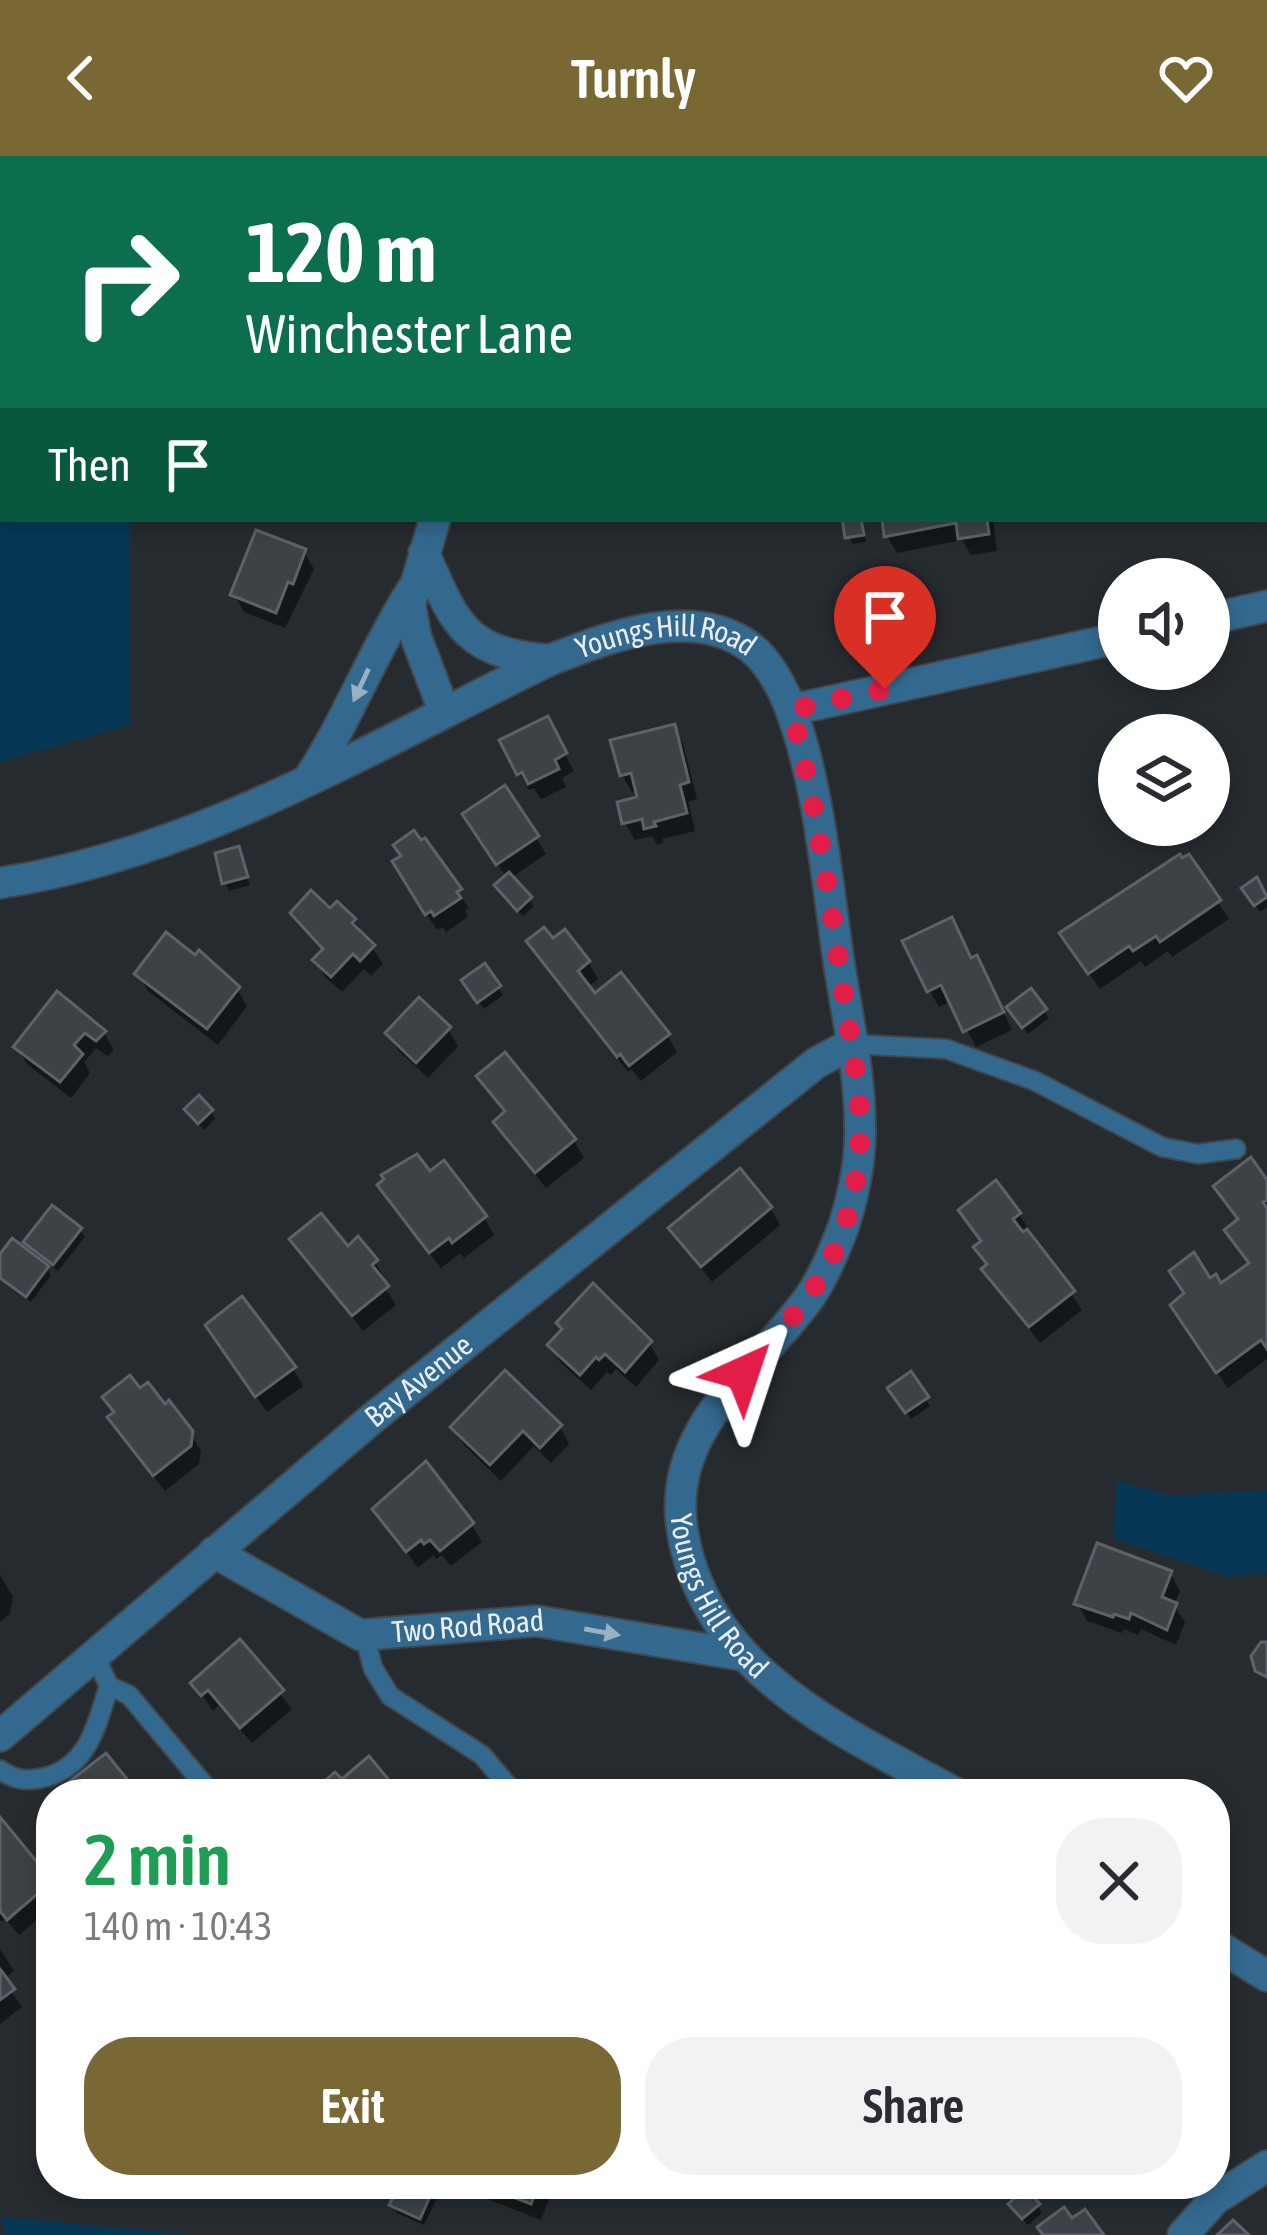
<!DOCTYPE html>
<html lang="en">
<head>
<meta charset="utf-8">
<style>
  :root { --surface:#fff; --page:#f2f2f3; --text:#2b2b33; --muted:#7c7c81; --accent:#796833 }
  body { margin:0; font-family:"Asap Condensed",sans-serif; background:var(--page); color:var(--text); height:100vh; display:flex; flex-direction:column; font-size:45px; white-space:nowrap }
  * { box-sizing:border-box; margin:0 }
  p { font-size:39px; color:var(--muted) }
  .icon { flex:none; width:66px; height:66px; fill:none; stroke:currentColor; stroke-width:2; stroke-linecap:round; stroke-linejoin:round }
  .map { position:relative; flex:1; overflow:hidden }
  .side { position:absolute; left:36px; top:1623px; width:1194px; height:420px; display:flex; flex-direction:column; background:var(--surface); border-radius:48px; box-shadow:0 6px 18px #0003 }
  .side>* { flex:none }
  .hud { position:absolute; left:0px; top:0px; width:1269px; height:366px; box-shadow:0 6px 18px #0003; background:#0b6e4f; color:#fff; overflow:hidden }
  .buttons { position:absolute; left:1098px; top:402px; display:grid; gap:24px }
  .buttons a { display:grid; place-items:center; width:132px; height:132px; border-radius:50%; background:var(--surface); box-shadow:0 6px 18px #0003; font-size:60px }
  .pin { position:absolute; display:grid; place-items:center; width:102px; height:102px; color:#fff; margin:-123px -51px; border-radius:50% 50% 50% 0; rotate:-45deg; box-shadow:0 0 12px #0007 }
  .pin .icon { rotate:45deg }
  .me { position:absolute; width:132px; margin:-66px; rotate:42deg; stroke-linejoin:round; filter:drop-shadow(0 0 9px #0008) }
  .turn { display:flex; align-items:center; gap:42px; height:252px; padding:0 48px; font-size:54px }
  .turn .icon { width:156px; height:156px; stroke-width:2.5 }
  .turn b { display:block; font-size:84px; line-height:102px }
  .then { display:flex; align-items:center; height:114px; padding:0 48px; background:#0003; gap:24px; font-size:45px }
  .round { display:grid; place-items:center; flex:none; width:126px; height:126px; border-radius:48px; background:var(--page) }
  .summary { display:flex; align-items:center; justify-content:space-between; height:204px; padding:0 48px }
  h1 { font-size:72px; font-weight:600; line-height:90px; color:#1e9e55 }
  .action { display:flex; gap:24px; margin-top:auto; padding:24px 48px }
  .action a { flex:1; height:138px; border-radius:48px; background:var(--accent); color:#fff; font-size:48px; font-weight:600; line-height:138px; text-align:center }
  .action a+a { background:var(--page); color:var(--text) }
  header { display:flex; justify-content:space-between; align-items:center; height:156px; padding:0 48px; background:var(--accent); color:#fff; font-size:54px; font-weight:600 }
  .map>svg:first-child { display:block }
  .green { fill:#063855 }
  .shadow { fill:#0007 }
  .building { fill:#3d4247; stroke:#5c6267; stroke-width:3 }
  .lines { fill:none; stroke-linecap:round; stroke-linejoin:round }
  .service-casing { stroke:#41464a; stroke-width:22 }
  .minor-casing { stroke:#41464a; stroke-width:34 }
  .tertiary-casing { stroke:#41464a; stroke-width:34 }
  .service { stroke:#33698f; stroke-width:18 }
  .minor { stroke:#33698f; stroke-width:30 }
  .tertiary { stroke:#33698f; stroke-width:30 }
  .oneway { fill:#98b2c5 }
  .route { stroke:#e11d48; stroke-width:21; stroke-dasharray:0 37.8 }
  .labels { text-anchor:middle; stroke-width:12; stroke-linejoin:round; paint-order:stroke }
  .street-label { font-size:30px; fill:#ebeef1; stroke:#252b2f }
</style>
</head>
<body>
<header><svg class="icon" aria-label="back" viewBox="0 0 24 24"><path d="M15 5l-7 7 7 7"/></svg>Turnly<svg class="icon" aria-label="heart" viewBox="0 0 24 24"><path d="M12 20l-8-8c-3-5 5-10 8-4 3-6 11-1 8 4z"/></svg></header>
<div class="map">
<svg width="1267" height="2079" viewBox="0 0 1267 2079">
  <rect width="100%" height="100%" fill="#252b2f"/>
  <g class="green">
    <path d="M0,166L3,363H130L129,569L0,606Z"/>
    <path d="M1117,1325L1174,1340L1267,1334V1417L1229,1421L1113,1383Z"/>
    <path d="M0,2061L182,2078L184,2079H7Z"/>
  </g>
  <g class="shadow">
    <path d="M0,0H33L3,3V13Z"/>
    <path d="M69,0H196V3Z"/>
    <path d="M272,0H381L271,3Z"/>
    <path d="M458,0H516L511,3Z"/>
    <path d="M845,363H862L866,386L852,388Z"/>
    <path d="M885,363H993L997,395L971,399L962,384L897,397L887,380Z"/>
    <path d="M304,396L314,413L285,472L244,456L234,439Z"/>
    <path d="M546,564L574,615L562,622L566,631L541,643L534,632L529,634L503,586Z"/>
    <path d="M673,571L683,588L697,643L688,646L695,675L662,683L663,687L657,689L652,680L635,684L625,667L641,643L639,635L632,636L622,619Z"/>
    <path d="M476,676L536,681L546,698L511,722L534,750L523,760L503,737L507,722Z"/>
    <path d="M424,686L469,752L465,754L468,761L446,776L443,771L437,774L399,717L404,701Z"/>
    <path d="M238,694L250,729L229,735L225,727Z"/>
    <path d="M1188,702L1229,763L1172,801L1168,795L1145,811L1141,805L1100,833L1073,795Z"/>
    <path d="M1256,725L1267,741V751L1260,756L1245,733Z"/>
    <path d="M330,756L354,764L383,808L371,820L364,813L342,836L326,822L316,805L324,796L293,757Z"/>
    <path d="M530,786H552L588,806L598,823L587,832L595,841L667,879L677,896L641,925L631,913L628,916Z"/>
    <path d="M971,805L986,820L1012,874L976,891L952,845L939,851L929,834Z"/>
    <path d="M484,811L503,839L484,853L469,832Z"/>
    <path d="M138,818L237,833L247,850L218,889L148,835Z"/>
    <path d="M58,839L104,877L114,894L107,900L96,892L84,906L90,917L71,942L27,908L17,891Z"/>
    <path d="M1044,855L1049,862L1028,878L1014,859Z"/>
    <path d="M448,873L458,890L428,922L398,894L389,877Z"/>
    <path d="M480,921L574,985L584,1002L546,1032L507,983L497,966L507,958Z"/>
    <path d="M187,954L211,955L215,963L204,974Z"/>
    <path d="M429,1019L484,1062L494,1079L464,1102L460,1097L441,1112L390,1046Z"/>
    <path d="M1267,1029V1203L1228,1232L1183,1166L1209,1126L1220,1131L1251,1109L1240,1066L1216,1031Z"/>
    <path d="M770,1052L780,1069L712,1126L671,1073Z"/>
    <path d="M961,1055L1019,1058L1082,1154L1040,1187L995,1130L977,1092L983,1087Z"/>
    <path d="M80,1074L85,1081L58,1115L41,1102L51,1119L31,1146L0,1123V1103L37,1105L27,1086Z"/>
    <path d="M293,1084L347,1094L375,1106L385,1123L381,1126L396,1149L363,1175Z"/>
    <path d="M218,1186L293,1213L303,1230L267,1256Z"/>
    <path d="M649,1187L659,1204L636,1231L616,1213L611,1219L607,1216L591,1234L561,1207L551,1190Z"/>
    <path d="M910,1220L930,1250L911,1263L891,1233Z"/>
    <path d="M116,1259L190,1277L201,1295L199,1308L165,1335L121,1279Z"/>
    <path d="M560,1271L569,1288L551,1307L534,1290L501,1325L464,1289L454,1272Z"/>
    <path d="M376,1354L472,1369L482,1386L451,1410L442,1399L436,1403L433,1399L418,1412Z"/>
    <path d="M1170,1417L1180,1435L1174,1449L1185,1466L1176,1489L1141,1473L1138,1479L1124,1473L1122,1477L1087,1465L1077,1447Z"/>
    <path d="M0,1419L13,1441L10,1458L0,1466Z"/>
    <path d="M239,1488L292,1553L252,1587L219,1549L213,1555L194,1527Z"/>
    <path d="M0,1666L39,1712L51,1738V1752L19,1779L6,1764L0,1765Z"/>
    <path d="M0,1793L14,1815L3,1823L22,1851L0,1868Z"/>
    <path d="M403,2028H425L438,2039L424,2069L397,2057L393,2049Z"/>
    <path d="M459,2028H555L541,2064L462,2033Z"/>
    <path d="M1037,2049L1042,2057L1028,2069L1016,2056Z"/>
  </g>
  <g class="building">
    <path d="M103,0H181L103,3Z"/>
    <path d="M268,0H370L268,3Z"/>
    <path d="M836,0H975L977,3H838Z"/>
    <path d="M842,363H861L864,379L845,382Z"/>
    <path d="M882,363H987L989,378L958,383L956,367L884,381Z"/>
    <path d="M256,374L306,393L293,428L288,426L276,457L230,439Z"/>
    <path d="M548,560L567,597L555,604L559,613L528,628L522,616L517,619L499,584Z"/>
    <path d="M675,568L689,626L680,629L687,657L654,666L656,670L644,673L642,663L622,668L617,646L637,641L631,617L620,620L610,584Z"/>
    <path d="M505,629L539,680L496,709L462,658Z"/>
    <path d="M414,674L421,684L425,682L462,733L457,736L461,742L434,760L431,755L425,759L392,705L401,700L393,689Z"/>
    <path d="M239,690L248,721L222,728L215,697Z"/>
    <path d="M1180,698L1182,702L1189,698L1221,744L1160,786L1156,780L1133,795L1129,790L1088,818L1059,777Z"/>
    <path d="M509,716L532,741L517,755L494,729Z"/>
    <path d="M1257,721L1267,741L1254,750L1241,732Z"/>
    <path d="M311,734L330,752L337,745L356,763L352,767L375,789L360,805L353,798L331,821L312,804L323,793L290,757Z"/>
    <path d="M952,761L971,802L977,799L1004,856L963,876L941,829L927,836L902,785Z"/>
    <path d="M544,771L553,782L565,773L590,805L578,815L595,837L621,816L670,878L629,910L620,898L617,901L526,785Z"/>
    <path d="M166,776L195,799L199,794L240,831L207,873L134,818Z"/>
    <path d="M485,807L501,830L477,847L461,824Z"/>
    <path d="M1031,832L1047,853L1022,872L1006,851Z"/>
    <path d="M57,835L106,875L96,885L85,877L74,889L83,898L60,926L13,891Z"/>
    <path d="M419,841L451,871L416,907L385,877Z"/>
    <path d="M505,896L576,983L535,1017L493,966L505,955L476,920Z"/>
    <path d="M199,939L213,954L198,968L184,953Z"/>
    <path d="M417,998L430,1015L444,1004L487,1060L452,1087L449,1082L429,1097L377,1029L384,1023L381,1019Z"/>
    <path d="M1251,1001L1267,1024V1044L1263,1046L1267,1052V1193L1261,1184L1216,1217L1170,1149L1184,1137L1169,1115L1194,1096L1210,1122L1216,1118L1221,1127L1249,1107L1224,1074L1238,1063L1213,1030Z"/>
    <path d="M740,1012L772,1051L701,1111L668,1072Z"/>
    <path d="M996,1024L1021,1057L1013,1063L1023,1076L1027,1073L1075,1135L1029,1171L981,1113L987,1108L973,1091L981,1085L958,1054Z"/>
    <path d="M52,1049L82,1072L53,1109L23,1086Z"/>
    <path d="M321,1057L348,1090L358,1080L378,1104L372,1109L389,1130L352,1160L289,1083Z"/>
    <path d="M12,1082L49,1110L26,1141L0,1122V1098Z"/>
    <path d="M593,1127L652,1185L625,1216L605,1198L599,1204L596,1201L580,1219L547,1189L562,1173L556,1167Z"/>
    <path d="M242,1140L296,1211L255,1241L205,1169Z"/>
    <path d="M505,1214L562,1269L540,1292L523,1275L490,1309L450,1271Z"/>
    <path d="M911,1215L929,1241L905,1257L887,1232Z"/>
    <path d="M130,1219L140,1232L148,1226L165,1248L169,1244L193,1275L191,1290L153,1320L107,1261L114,1256L102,1241Z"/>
    <path d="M426,1305L474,1367L440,1395L430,1384L424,1388L421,1384L406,1396L372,1353Z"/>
    <path d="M1097,1387L1172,1415L1162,1441L1177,1447L1167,1474L1131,1457L1129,1463L1114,1458L1113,1461L1074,1448Z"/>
    <path d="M240,1483L284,1534L240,1572L208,1534L201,1540L190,1527Z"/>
    <path d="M1261,1486H1267V1521L1255,1515L1251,1500Z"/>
    <path d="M106,1597L139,1638H56L55,1637Z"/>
    <path d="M369,1600L398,1635L395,1638H310L335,1616L342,1623Z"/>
    <path d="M0,1661L41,1711L37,1714L49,1728L7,1764L0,1755Z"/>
    <path d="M0,1813L15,1833L0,1844Z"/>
    <path d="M400,2028L435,2029L420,2063L389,2049Z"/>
    <path d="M479,2028H539L531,2048Z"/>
    <path d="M1026,2032L1040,2048L1022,2063L1008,2048Z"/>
    <path d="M1064,2051L1072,2062L1085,2053L1104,2079H1043L1037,2071Z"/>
    <path d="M1233,2064L1249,2079H1217Z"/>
  </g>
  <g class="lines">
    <g class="service-casing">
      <g id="service">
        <path d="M851,888L946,893L1035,925L1162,991L1198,998L1236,993"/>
        <path d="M364,1478L373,1512L390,1540L482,1599L515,1638"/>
        <path d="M109,1530L129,1539L212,1638"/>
        <path d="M0,1614C15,1624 27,1626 46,1621C89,1609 97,1568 109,1530L94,1498"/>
      </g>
    </g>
    <g class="minor-casing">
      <g id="minor">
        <path d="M656,3L660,0"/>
        <path d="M0,102H3"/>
        <path d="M435,363L410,448L416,481L444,555"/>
        <path d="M1209,463L1267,450"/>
        <path d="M791,554L1119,482"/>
        <path id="s1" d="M214,1396L360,1479L537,1465L741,1499"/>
        <path id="s2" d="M0,1580L374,1261L816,907L851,888"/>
        <path d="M1183,2079L1215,2043L1267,2010"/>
      </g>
    </g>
    <g class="tertiary-casing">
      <g id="tertiary">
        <path d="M424,397C456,470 465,497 550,504"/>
        <path d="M308,624C348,563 373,495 412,434"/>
        <path id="s3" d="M0,727C198,697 372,590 550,504C609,481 692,448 750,491C769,505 781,529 790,551C819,629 826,718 838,800C846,856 860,914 860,971C861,1004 854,1037 844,1069C835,1094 824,1120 809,1142C757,1214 667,1271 682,1372C704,1517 843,1575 957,1638"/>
        <path d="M1215,1788L1267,1820"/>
      </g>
    </g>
    <use href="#service" class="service"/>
    <use href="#minor" class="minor"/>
    <use href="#tertiary" class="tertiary"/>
  </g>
  <defs><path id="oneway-solid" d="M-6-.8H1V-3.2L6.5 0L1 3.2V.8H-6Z" transform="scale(3)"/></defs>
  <g class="oneway">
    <use href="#oneway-solid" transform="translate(361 529) rotate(115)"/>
    <use href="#oneway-solid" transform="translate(602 1476) rotate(10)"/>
  </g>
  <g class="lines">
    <path class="route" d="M743,1217C780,1175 818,1138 839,1085C851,1053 859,1020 860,987C862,936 850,883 843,832C829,739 816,645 791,554L885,533"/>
  </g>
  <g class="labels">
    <g class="street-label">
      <text dy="10" stroke="none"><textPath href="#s3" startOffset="717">Youngs Hill Road</textPath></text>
      <text dy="10" stroke="none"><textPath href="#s2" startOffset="549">Bay Avenue</textPath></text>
      <text dy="10" stroke="none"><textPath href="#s3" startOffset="1836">Youngs Hill Road</textPath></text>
      <text dy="10" stroke="none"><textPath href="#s1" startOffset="276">Two Rod Road</textPath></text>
    </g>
  </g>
</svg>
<div class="buttons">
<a><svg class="icon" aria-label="sound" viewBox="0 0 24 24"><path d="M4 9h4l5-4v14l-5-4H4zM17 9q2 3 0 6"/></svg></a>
<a><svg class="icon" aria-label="layers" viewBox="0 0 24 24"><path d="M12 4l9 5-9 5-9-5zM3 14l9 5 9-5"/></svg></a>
</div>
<div class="pin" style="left:885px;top:533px;background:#d93025"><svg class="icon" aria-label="arrive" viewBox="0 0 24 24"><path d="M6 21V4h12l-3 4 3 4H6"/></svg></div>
<svg class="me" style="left:743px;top:1217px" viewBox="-20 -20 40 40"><path d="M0-17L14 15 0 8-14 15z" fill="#e11d48" stroke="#fff" stroke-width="4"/></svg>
<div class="hud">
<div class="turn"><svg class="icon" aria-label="right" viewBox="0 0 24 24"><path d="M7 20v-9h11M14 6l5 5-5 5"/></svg><div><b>120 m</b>Winchester Lane</div></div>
<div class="then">Then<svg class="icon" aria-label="arrive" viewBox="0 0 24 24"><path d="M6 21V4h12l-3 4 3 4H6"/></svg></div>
</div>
<section class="side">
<div class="summary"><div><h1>2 min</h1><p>140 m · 10:43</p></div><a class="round"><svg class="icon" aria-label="close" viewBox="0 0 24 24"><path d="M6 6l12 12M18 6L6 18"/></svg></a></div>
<div class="action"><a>Exit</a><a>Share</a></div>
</section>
</div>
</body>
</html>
